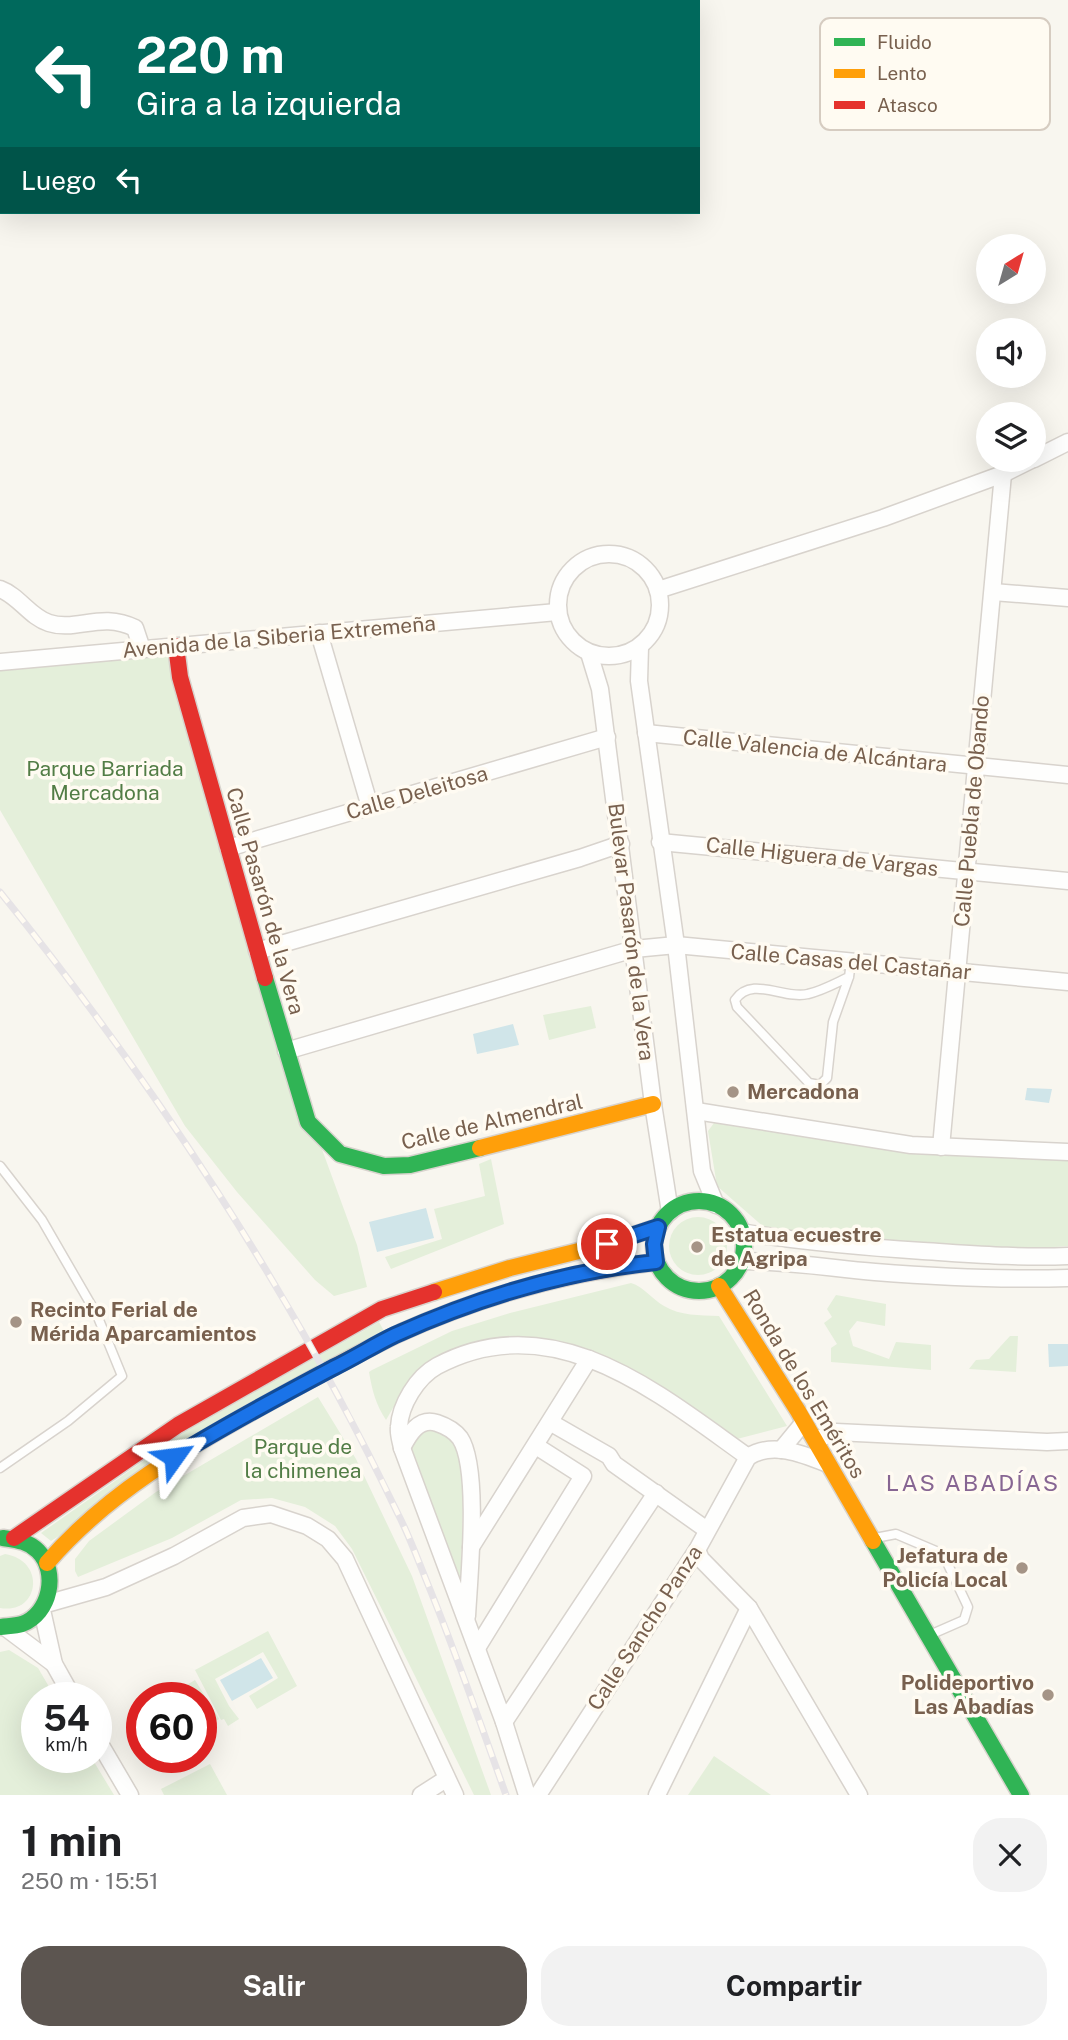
<!DOCTYPE html>
<html lang="es">
<head>
<meta charset="utf-8">
<style>
  :root { --surface:#fff; --page:#f2f2f2; --text:#202124; --muted:#757577; --accent:#5c5550 }
  body { margin:0; font-family:"Public Sans",sans-serif; background:var(--page); color:var(--text); height:100vh; display:flex; flex-direction:column; font-size:26px; white-space:nowrap }
  * { box-sizing:border-box; margin:0 }
  p { font-size:23px; color:var(--muted) }
  .icon { flex:none; width:38px; height:38px; fill:none; stroke:currentColor; stroke-width:2; stroke-linecap:round; stroke-linejoin:round }
  .map { position:relative; height:1795px; overflow:hidden }
  .drawer { display:flex; flex-direction:column; background:var(--surface); flex:1 }
  .drawer>* { flex:none }
  .banner { position:absolute; left:0px; top:0px; width:700px; height:214px; box-shadow:0 7px 28px #0002; background:#00695c; color:#fff; overflow:hidden }
  .needle { width:46px; rotate:37deg }
  .tools { position:absolute; left:976px; top:234px; display:grid; gap:14px }
  .tools a { display:grid; place-items:center; width:70px; height:70px; border-radius:50%; background:var(--surface); box-shadow:0 7px 28px #0002; font-size:35px }
  .speed { position:absolute; left:21px; top:1682px; display:flex; gap:14px; font-size:35px; font-weight:700; text-align:center }
  .speed>* { display:grid; place-content:center; width:91px; height:91px; border-radius:50%; background:var(--surface); box-shadow:0 7px 28px #0002; line-height:1 }
  .speed small { font-size:18px; font-weight:400 }
  .speed .limit { border:10px solid #d22; background:#fff; color:#111 }
  .pin { position:absolute; display:grid; place-items:center; width:60px; height:60px; color:#fff; margin:-30px; border:4px solid #fff; border-radius:50%; box-shadow:0 2px 7px #0007 }
  .me { position:absolute; width:77px; margin:-38px; rotate:59deg; stroke-linejoin:round; filter:drop-shadow(0 0 5px #0008) }
  .turn { display:flex; align-items:center; gap:24px; height:147px; padding:0 21px; font-size:32px }
  .turn .icon { width:91px; height:91px; stroke-width:2.5 }
  .turn b { display:block; font-size:49px; line-height:60px }
  .then { display:flex; align-items:center; height:66px; padding:0 21px; background:#0003; gap:14px; font-size:26px }
  .round { display:grid; place-items:center; flex:none; width:74px; height:74px; border-radius:28px; background:var(--page) }
  .headline { display:flex; align-items:center; justify-content:space-between; height:119px; padding:0 21px }
  h1 { font-size:42px; font-weight:700; line-height:52px }
  .primary-button { display:flex; gap:14px; margin-top:auto; padding:14px 21px }
  .primary-button a { flex:1; height:80px; border-radius:28px; background:var(--accent); color:#fff; font-size:28px; font-weight:700; line-height:80px; text-align:center }
  .primary-button a+a { background:var(--page); color:var(--text) }
  .map>svg:first-child { display:block }
  .green { fill:#e4efda }
  .water { fill:#d0e5e9 }
  .lines { fill:none; stroke-linecap:round; stroke-linejoin:round }
  .lane-casing { stroke:#d8d3cd; stroke-width:11 }
  .street-casing { stroke:#d8d3cd; stroke-width:19 }
  .fast-casing { stroke:#d8d3cd; stroke-width:19 }
  .slow-casing { stroke:#d8d3cd; stroke-width:19 }
  .jam-casing { stroke:#d8d3cd; stroke-width:19 }
  .lane { stroke:#fefefd; stroke-width:8 }
  .street { stroke:#fefefd; stroke-width:16 }
  .fast { stroke:#30b455; stroke-width:16 }
  .slow { stroke:#ff9f0a; stroke-width:16 }
  .jam { stroke:#e5322d; stroke-width:16 }
  .rail-casing { stroke:#e6e3e6; stroke-width:7 }
  .rail { stroke:#fffbf2; stroke-width:4.5; stroke-dasharray:13; stroke-linecap:butt }
  .route-casing { stroke:#114b97; stroke-width:18 }
  .route { stroke:#1a73e8; stroke-width:12 }
  .poi-dot { fill:#a59486; stroke:#fffbf2; stroke-width:2.5 }
  .labels { text-anchor:middle; stroke-width:7; stroke-linejoin:round; paint-order:stroke }
  .street-label { font-size:21px; fill:#78604e; stroke:#fffbf2 }
  .park-label { font-size:21px; fill:#527d46; stroke:#fffbf2 }
  .poi-label { font-size:21px; font-weight:bold; fill:#78604e; stroke:#fffbf2; text-anchor:start }
  .neighbourhood-label { font-size:23px; letter-spacing:2px; fill:#876693; stroke:#fffbf2 }
  .key { fill:#fffbf2; stroke:#d6ccc1; stroke-width:2 }
  .key-label { font-size:19px; fill:#78604e }
</style>
</head>
<body>
<div class="map">
<svg width="1068" height="1795" viewBox="0 0 1068 1795">
  <rect width="100%" height="100%" fill="#f8f6ef"/>
  <g class="green">
    <path d="M176,646L286,1051L357,1245L367,1287L334,1296L315,1280L237,1192L185,1126L0,810V662Z"/>
    <path d="M591,1006L596,1028L549,1040L543,1015Z"/>
    <path d="M714,1123L892,1151L1068,1160V1246L1040,1248L957,1247L765,1228L717,1186L708,1131Z"/>
    <path d="M491,1159L504,1224L391,1269L385,1257L442,1239L434,1209L485,1196L479,1164Z"/>
    <circle cx="698" cy="1246" r="29"/>
    <path d="M631,1283C644,1287 652,1299 664,1306C681,1316 699,1315 719,1316L787,1426L737,1439L660,1386L610,1358L560,1342L538,1340L508,1339L404,1389L386,1420C376,1405 372,1390 369,1372L372,1370L452,1331L510,1313Z"/>
    <path d="M836,1295L886,1304L885,1326L857,1321L849,1331L853,1346L889,1359L896,1342L931,1345V1370L831,1362V1348L837,1344L824,1323L832,1317L827,1309Z"/>
    <path d="M379,1322L384,1331L51,1541L41,1533L186,1431Z"/>
    <path d="M1010,1336H1018L1016,1372L969,1369L976,1360L989,1359Z"/>
    <path d="M318,1397L356,1459L412,1576L491,1795H474L352,1549L335,1526L305,1507L272,1498L241,1500L172,1538L78,1577L75,1571V1559L89,1541L156,1492Z"/>
    <path d="M441,1428L457,1442L464,1467L461,1576L457,1577L410,1457L412,1441L424,1432Z"/>
    <path d="M5,1554C47,1561 39,1615 0,1608V1556Z"/>
    <path d="M268,1631L297,1686L257,1709L249,1696L278,1678L263,1652L215,1679L229,1706L239,1719L228,1726L224,1719L221,1720L195,1670Z"/>
    <path d="M9,1650L38,1668L55,1697L37,1698V1757H91L114,1795H0V1652Z"/>
    <path d="M195,1680L219,1719L201,1731V1698L168,1696Z"/>
    <path d="M714,1756L771,1795H688Z"/>
    <path d="M210,1764L227,1795H164L161,1789Z"/>
  </g>
  <g class="water">
    <path d="M513,1024L519,1045L477,1054L473,1034Z"/>
    <path d="M1027,1088L1052,1089L1049,1103L1025,1100Z"/>
    <path d="M426,1208L434,1238L377,1252L369,1222Z"/>
    <path d="M1048,1344H1068V1366L1049,1367Z"/>
    <path d="M261,1658L273,1678L232,1701L220,1680Z"/>
  </g>
  <g class="lines">
    <g class="lane-casing">
      <g id="lane">
        <path d="M849,977C836,983 822,991 808,994C784,1000 752,975 735,1000L737,1007L809,1083L820,1085L827,1078L833,1022L849,977L851,962"/>
        <path d="M0,1166L42,1220L97,1315L122,1376L68,1421L0,1468"/>
        <path d="M875,1538L896,1534L943,1554L968,1607L964,1620L932,1634"/>
      </g>
    </g>
    <g class="street-casing">
      <g id="street">
        <path d="M1034,459L1068,442"/>
        <circle cx="609" cy="605" r="51"/>
        <path d="M0,589C19,596 30,617 49,623C77,632 101,611 135,628L142,649"/>
        <path d="M658,590L883,518L1003,474L1031,460"/>
        <path d="M993,592L1068,598"/>
        <path d="M319,633L370,807"/>
        <path d="M640,647L639,681L676,945L702,1171L716,1205"/>
        <path d="M589,653L600,689L653,1104L670,1212"/>
        <path d="M0,662L557,612"/>
        <path d="M646,733L1068,775"/>
        <path d="M660,842L1068,881"/>
        <path d="M228,848L607,737"/>
        <path d="M257,951L580,858L621,844"/>
        <path d="M286,1051L634,949L676,945L1068,982"/>
        <path d="M696,1111L911,1145L1068,1152"/>
        <path d="M941,1147L1003,474"/>
        <path d="M741,1232C802,1242 862,1247 923,1251C972,1254 1019,1258 1068,1256"/>
        <path d="M741,1261C788,1261 829,1268 875,1272C939,1277 1004,1280 1068,1278"/>
        <path d="M555,1425L609,1456L614,1464L707,1530"/>
        <path d="M815,1440L836,1432L1047,1442L1068,1441"/>
        <path d="M402,1448C409,1434 419,1417 437,1423C446,1426 454,1430 460,1438C480,1468 469,1578 467,1616"/>
        <path d="M781,1450L804,1422"/>
        <path d="M471,1547L589,1359"/>
        <path d="M697,1550L701,1559L749,1608L859,1795"/>
        <path d="M46,1604L106,1587L174,1556L243,1518L271,1514L307,1526L328,1539L345,1559L455,1795"/>
        <path d="M42,1610L54,1664L73,1698"/>
        <path d="M6,1628L54,1664"/>
        <path d="M477,1648L583,1476L536,1446"/>
        <path d="M504,1722L656,1493"/>
        <path d="M96,1737L130,1795"/>
        <path d="M421,1795L446,1779"/>
        <path d="M527,1795L504,1722L402,1448C401,1442 398,1434 399,1427C400,1405 417,1377 437,1366C553,1304 658,1393 748,1457"/>
        <path d="M538,1795L697,1550L748,1457C772,1441 803,1454 828,1464"/>
        <path d="M657,1795L749,1608"/>
      </g>
    </g>
    <g class="fast-casing">
      <g id="fast">
        <path d="M265,978L308,1122L340,1154L384,1166L410,1165L480,1148"/>
        <circle cx="699" cy="1246" r="45"/>
        <path d="M873,1541L1021,1795"/>
        <path d="M0,1627C7,1626 15,1626 22,1624C50,1614 59,1572 38,1551C28,1541 16,1540 3,1538"/>
      </g>
    </g>
    <g class="slow-casing">
      <g id="slow">
        <path d="M480,1148L653,1104"/>
        <path d="M719,1286L798,1411L873,1541"/>
        <path d="M434,1292L510,1268L607,1244L658,1227"/>
        <path d="M47,1563C107,1493 186,1448 266,1404C311,1379 356,1354 402,1332"/>
      </g>
    </g>
    <g class="jam-casing">
      <g id="jam">
        <path d="M176,646L180,677L265,978"/>
        <path d="M402,1332C482,1296 569,1272 656,1262"/>
        <path d="M14,1538L178,1425L382,1309L434,1292"/>
      </g>
    </g>
    <use href="#lane" class="lane"/>
    <use href="#street" class="street"/>
    <use href="#fast" class="fast"/>
    <use href="#slow" class="slow"/>
    <use href="#jam" class="jam"/>
    <g class="rail-casing">
      <path id="rail" d="M0,892C153,1081 293,1294 398,1514C410,1537 419,1563 429,1587C457,1656 481,1725 506,1795"/>
    </g>
    <use href="#rail" class="rail"/>
  </g>
  <g class="lines">
    <g class="route-casing">
      <path id="route" d="M174,1457C226,1425 280,1396 333,1368C354,1358 374,1345 395,1335C477,1298 567,1271 656,1262L654,1244L658,1227L607,1244"/>
    </g>
    <use href="#route" class="route"/>
  </g>
  <g class="poi-dot">
    <circle cx="733" cy="1092" r="7"/>
    <circle cx="697" cy="1247" r="7"/>
    <circle cx="16" cy="1322" r="7"/>
    <circle cx="1022" cy="1568" r="7"/>
    <circle cx="1048" cy="1695" r="7"/>
  </g>
  <g class="labels">
    <g class="street-label">
      <text transform="translate(279 637) rotate(-5)" y="7">Avenida de la Siberia Extremeña</text>
      <text transform="translate(815 751) rotate(6)" y="7">Calle Valencia de Alcántara</text>
      <text transform="translate(417 793) rotate(-16)" y="7">Calle Deleitosa</text>
      <text transform="translate(972 811) rotate(-85)" y="7">Calle Puebla de Obando</text>
      <text transform="translate(822 857) rotate(6)" y="7">Calle Higuera de Vargas</text>
      <text transform="translate(265 901) rotate(74)" y="7">Calle Pasarón de la Vera</text>
      <text transform="translate(631 932) rotate(83)" y="7">Bulevar Pasarón de la Vera</text>
      <text transform="translate(851 962) rotate(5)" y="7">Calle Casas del Castañar</text>
      <text transform="translate(492 1122) rotate(-13)" y="7">Calle de Almendral</text>
      <text transform="translate(804 1384) rotate(59)" y="7">Ronda de los Eméritos</text>
      <text transform="translate(645 1628) rotate(-57)" y="7">Calle Sancho Panza</text>
    </g>
    <g class="park-label">
      <text x="105" y="776">Parque Barriada<tspan x="105" dy="24">Mercadona</tspan></text>
      <text x="303" y="1454">Parque de<tspan x="303" dy="24">la chimenea</tspan></text>
    </g>
    <g class="poi-label">
      <text x="747" y="1099">Mercadona</text>
      <text x="711" y="1242">Estatua ecuestre<tspan x="711" dy="24">de Agripa</tspan></text>
      <text x="30" y="1317">Recinto Ferial de<tspan x="30" dy="24">Mérida Aparcamientos</tspan></text>
      <text x="1008" y="1563" text-anchor="end">Jefatura de<tspan x="1008" dy="24">Policía Local</tspan></text>
      <text x="1034" y="1690" text-anchor="end">Polideportivo<tspan x="1034" dy="24">Las Abadías</tspan></text>
    </g>
    <g class="neighbourhood-label">
      <text x="973" y="1491">LAS ABADÍAS</text>
    </g>
  </g>
  <rect x="820" y="18" width="230" height="112" rx="10" class="key"/>
  <rect x="834" y="38" width="31" height="8" fill="#30b455"/>
  <rect x="834" y="69" width="31" height="9" fill="#ff9f0a"/>
  <rect x="834" y="101" width="31" height="8" fill="#e5322d"/>
  <g class="key-label">
    <text x="877" y="49">Fluido</text>
    <text x="877" y="80">Lento</text>
    <text x="877" y="112">Atasco</text>
  </g>
</svg>
<div class="tools">
<a><svg class="needle" viewBox="-14 -14 28 28"><path d="M0-13l5 13h-10z" fill="#e53935"/><path d="M0 13l5-13h-10z" fill="#757577"/></svg></a>
<a><svg class="icon" aria-label="sound" viewBox="0 0 24 24"><path d="M4 9h4l5-4v14l-5-4H4zM17 9q2 3 0 6"/></svg></a>
<a><svg class="icon" aria-label="layers" viewBox="0 0 24 24"><path d="M12 4l9 5-9 5-9-5zM3 14l9 5 9-5"/></svg></a>
</div>
<div class="speed"><div>54<small>km/h</small></div><div class="limit">60</div></div>
<div class="pin" style="left:607px;top:1244px;background:#d93025"><svg class="icon" aria-label="arrive" viewBox="0 0 24 24"><path d="M6 21V4h12l-3 4 3 4H6"/></svg></div>
<svg class="me" style="left:174px;top:1457px" viewBox="-20 -20 40 40"><path d="M0-17L14 15 0 8-14 15z" fill="#1a73e8" stroke="#fff" stroke-width="4"/></svg>
<div class="banner">
<div class="turn"><svg class="icon" aria-label="left" viewBox="0 0 24 24"><path d="M17 20v-9H6M10 6l-5 5 5 5"/></svg><div><b>220 m</b>Gira a la izquierda</div></div>
<div class="then">Luego<svg class="icon" aria-label="left" viewBox="0 0 24 24"><path d="M17 20v-9H6M10 6l-5 5 5 5"/></svg></div>
</div>
</div>
<section class="drawer">
<div class="headline"><div><h1>1 min</h1><p>250 m · 15:51</p></div><a class="round"><svg class="icon" aria-label="close" viewBox="0 0 24 24"><path d="M6 6l12 12M18 6L6 18"/></svg></a></div>
<div class="primary-button"><a>Salir</a><a>Compartir</a></div>
</section>
</body>
</html>
